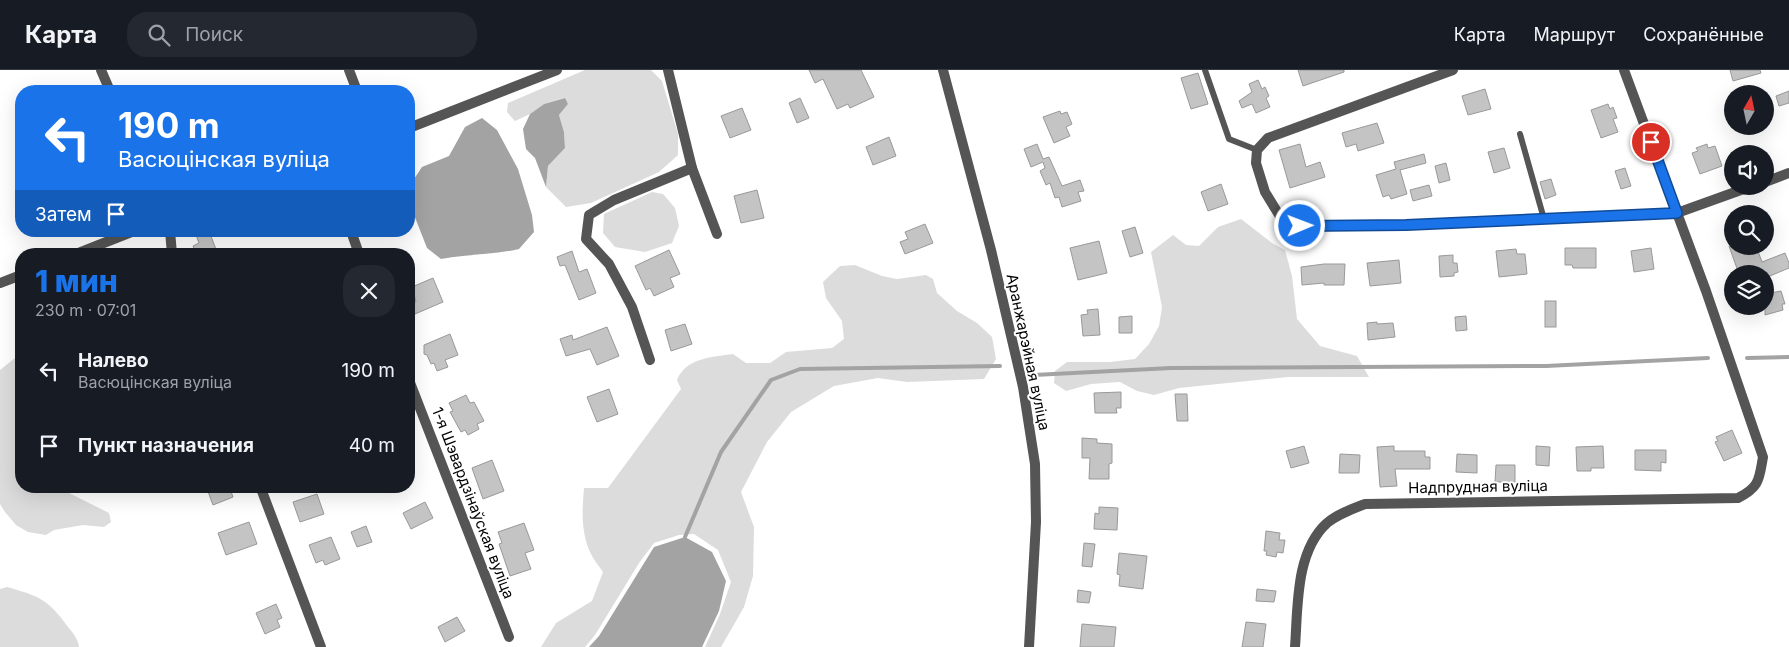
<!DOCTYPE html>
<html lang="ru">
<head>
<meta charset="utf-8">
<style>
  :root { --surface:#171b24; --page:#242831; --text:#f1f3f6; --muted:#9ea1a6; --line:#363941; --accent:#1a73e8 }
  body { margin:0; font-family:Inter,sans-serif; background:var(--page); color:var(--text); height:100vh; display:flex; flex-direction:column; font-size:19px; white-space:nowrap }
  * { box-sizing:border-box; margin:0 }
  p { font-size:16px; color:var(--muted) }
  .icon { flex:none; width:28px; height:28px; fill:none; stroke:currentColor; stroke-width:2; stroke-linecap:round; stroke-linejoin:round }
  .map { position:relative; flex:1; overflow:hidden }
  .panel { position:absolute; left:15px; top:178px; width:400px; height:245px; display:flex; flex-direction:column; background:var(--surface); border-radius:20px; box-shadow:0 5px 20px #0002 }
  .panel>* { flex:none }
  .hud { position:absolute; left:15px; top:15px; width:400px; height:152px; border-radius:20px; box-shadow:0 5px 20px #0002; background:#1a73e8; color:#fff; overflow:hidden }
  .needle { width:32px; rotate:9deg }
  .tools { position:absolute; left:1724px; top:15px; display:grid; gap:10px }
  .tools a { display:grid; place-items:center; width:50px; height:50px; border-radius:50%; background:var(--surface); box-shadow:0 5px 20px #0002; font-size:25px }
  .pin { position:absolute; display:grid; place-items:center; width:42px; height:42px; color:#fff; margin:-21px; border:2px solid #fff; border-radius:50%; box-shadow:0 1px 5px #0007 }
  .me { position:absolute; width:55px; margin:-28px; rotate:89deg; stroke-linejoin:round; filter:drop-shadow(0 0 4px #0008) }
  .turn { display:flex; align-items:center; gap:18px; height:105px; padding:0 20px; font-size:22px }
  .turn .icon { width:65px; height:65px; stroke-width:2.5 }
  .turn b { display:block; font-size:35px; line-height:42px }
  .then { display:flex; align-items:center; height:48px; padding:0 20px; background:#0003; gap:10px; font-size:19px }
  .round { display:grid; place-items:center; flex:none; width:52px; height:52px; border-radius:20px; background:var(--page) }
  .summary { display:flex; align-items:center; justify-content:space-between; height:85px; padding:0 20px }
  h1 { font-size:30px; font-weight:800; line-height:38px; color:var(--accent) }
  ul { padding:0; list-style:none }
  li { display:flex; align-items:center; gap:15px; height:75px; padding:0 20px }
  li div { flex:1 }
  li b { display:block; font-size:19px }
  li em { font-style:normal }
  header { display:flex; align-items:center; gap:30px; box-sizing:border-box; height:70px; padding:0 25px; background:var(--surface); border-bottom:1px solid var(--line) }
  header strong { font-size:24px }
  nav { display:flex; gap:28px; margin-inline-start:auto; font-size:18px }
  .search { width:350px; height:45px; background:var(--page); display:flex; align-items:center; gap:12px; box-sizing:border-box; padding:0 18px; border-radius:20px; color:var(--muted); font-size:19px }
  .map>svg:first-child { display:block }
  .green { fill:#dcdcdc }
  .water { fill:#a3a3a3 }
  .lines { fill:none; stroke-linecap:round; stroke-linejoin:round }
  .stream { stroke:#a3a3a3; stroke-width:4 }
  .building { fill:#c4c4c4; stroke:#999 }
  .lane { stroke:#555; stroke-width:6 }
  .street { stroke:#555; stroke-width:10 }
  .route-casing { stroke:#114b97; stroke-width:12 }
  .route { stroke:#1a73e8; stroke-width:9 }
  .labels { text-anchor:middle; stroke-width:4; stroke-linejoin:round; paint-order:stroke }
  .street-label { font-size:15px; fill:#000; stroke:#fff }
</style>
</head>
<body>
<header>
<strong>Карта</strong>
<div class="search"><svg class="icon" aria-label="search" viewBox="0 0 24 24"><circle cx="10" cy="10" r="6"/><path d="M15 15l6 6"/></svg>Поиск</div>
<nav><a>Карта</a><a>Маршрут</a><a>Сохранённые</a></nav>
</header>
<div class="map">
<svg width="1789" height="577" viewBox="0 0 1789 577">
  <rect width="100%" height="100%" fill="#fff"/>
  <g class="green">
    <path d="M585,0H651L662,11L678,64V85L659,102L591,133L566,137L546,117L548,96L565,78L564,62L559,45L568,34L564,28L544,34L530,44L515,51L507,42L508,33Z"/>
    <path d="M652,122L663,124L675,138L679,156L672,173L645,182L615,177L603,163L604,144Z"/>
    <path d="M1241,149L1272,173L1285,180L1292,206L1297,249L1320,276L1357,286L1369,307H1288L1179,318L1154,325L1137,321L1120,312L1091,314L1066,321L1054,313L1055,301L1067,292H1110L1135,289L1149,274L1159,256L1162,237L1151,182L1173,165L1186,175L1199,176L1218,157Z"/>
    <path d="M855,195L882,206L897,209L926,205L933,209L937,223L957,241L977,253L992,267L996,289L984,309L907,312L878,308L834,316L791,342L767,372L741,422L754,457L753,506L744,537L721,577H705L720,544L731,512L718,480L694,464L679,465L654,473L639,493L595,565L585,577H541L556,553L592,531L603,502C599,496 593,489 590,482C581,462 582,440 584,418H608L681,319L677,310C686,288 711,287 733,284L746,293H770L786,282L832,278L844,269L842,251L826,228L823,212L840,196Z"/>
    <path d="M15,288H21V416H69V423L109,443L111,452L104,457L83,455L54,460L46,465L28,462L16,455L5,442L0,434V300Z"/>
    <path d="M7,517C39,526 48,529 68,557C73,563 78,569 79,577H0V519Z"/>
  </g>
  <g class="water">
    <path d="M565,28L568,34L559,45L564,62L565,78L548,96L546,117L535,88L526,79L523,59L530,44L544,34Z"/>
    <path d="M482,48L497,60L518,99L532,145L534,162L519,179C493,185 467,184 441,189L427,178L409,132V122L412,112L422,97L449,86L465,57Z"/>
    <path d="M685,467L712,482L726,511L719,541L702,577H589L599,566L654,477Z"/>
  </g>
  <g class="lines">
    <g class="stream">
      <path d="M1747,288L1789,287"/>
      <path d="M1034,305L1171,298L1546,296L1708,288"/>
      <path d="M685,467L721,382L771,310L800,299L1000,296"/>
    </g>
  </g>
  <g class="building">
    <path d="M809,0H861L874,27L850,38L848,34L837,39L823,9L815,13Z"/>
    <path d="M1298,0H1344V2L1303,16Z"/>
    <path d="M1730,0H1760L1761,3L1733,11Z"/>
    <path d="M1198,3L1208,34L1191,39L1181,8Z"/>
    <path d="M1258,10L1262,19L1265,17L1269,26L1266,28L1270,37L1256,43L1252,34L1242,38L1239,31L1252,22L1249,14Z"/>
    <path d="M1485,19L1491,39L1468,45L1462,26Z"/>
    <path d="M1789,21V33L1779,36L1776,26Z"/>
    <path d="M800,28L809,48L797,53L789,33Z"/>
    <path d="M1608,34L1610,39L1613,37L1617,48L1613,49L1618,62L1601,68L1591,40Z"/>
    <path d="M742,38L751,60L730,68L721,46Z"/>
    <path d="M1060,41L1061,44L1067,42L1072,54L1066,57L1070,66L1054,73L1043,47Z"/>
    <path d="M1377,53L1384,73L1358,81L1356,74L1346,77L1342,63Z"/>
    <path d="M889,67L896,86L873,95L866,77Z"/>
    <path d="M1037,74L1043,89L1049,87L1062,116L1080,110L1084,121L1078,122L1081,131L1062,137L1059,127L1055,128L1050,113L1046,115L1040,101L1045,98L1043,92L1031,97L1024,79Z"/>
    <path d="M1300,74L1306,97L1320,92L1325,107L1290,118L1279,80Z"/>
    <path d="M1707,74L1708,78L1715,76L1722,96L1700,104L1692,83L1698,81L1696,78Z"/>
    <path d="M1504,78L1510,98L1494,103L1488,82Z"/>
    <path d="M1424,84L1426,93L1400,100L1407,124L1391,129L1389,125L1383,127L1376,105L1396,99L1394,92Z"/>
    <path d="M1446,93L1450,110L1439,113L1435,96Z"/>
    <path d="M1625,98L1631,116L1621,119L1615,101Z"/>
    <path d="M1551,109L1556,125L1545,129L1540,112Z"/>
    <path d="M1221,114L1228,134L1208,141L1201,122Z"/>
    <path d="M1429,115L1432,126L1413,131L1410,120Z"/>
    <path d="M757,120L764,148L741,153L734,126Z"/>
    <path d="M925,154L933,173L905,184L900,172L908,169L905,162Z"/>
    <path d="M1135,157L1143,183L1130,187L1122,161Z"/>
    <path d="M207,161H209L217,182L211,184H196L193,176L199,173L196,165Z"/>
    <path d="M1099,171L1107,203L1078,210L1070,178Z"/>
    <path d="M1729,176H1756L1762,192L1785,183L1789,193V198L1765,208V204H1739Z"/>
    <path d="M1565,178H1596V198H1573L1572,195H1565Z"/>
    <path d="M1651,178L1654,199L1634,202L1631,181Z"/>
    <path d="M1516,179L1517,184H1525L1527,204L1499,207L1496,181Z"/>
    <path d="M669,180L680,204L670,208L674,217L654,226L650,218L646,220L635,196Z"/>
    <path d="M572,181L579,202L587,199L596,223L579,230L565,195L560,196L557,187Z"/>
    <path d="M1453,185V193H1457L1458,202L1454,203V206L1440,207L1439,186Z"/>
    <path d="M1399,190L1401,213L1370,216L1367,193Z"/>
    <path d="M1324,194H1345L1344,215H1324V213L1302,215L1301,197Z"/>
    <path d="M433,208L443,232L415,244L412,234L416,232L412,217Z"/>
    <path d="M1781,221L1785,234H1782L1783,240L1765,245V224Z"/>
    <rect x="1545" y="231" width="11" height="26"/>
    <path d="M1098,239L1100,265L1083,266L1081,245L1088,244L1087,240Z"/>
    <path d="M1132,246V263H1119V247Z"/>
    <path d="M1466,246L1467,260L1456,261L1455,247Z"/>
    <path d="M1377,252V254L1393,253L1395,267L1368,270L1367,253Z"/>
    <path d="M685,254L692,274L671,281L665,260Z"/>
    <path d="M607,257L619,286L597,295L590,279L566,286L560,269L572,265L573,270Z"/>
    <path d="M450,264L458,285L445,290L448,297L437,301L434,293L431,294L427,285L424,284V275Z"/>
    <path d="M609,319L618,344L597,352L587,327Z"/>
    <path d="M1121,322V338H1116L1117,343H1095L1094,323Z"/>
    <path d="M1175,324H1187L1188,351H1177Z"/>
    <path d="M466,325L470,333L474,332L484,351L477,354L479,359L468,365L465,360L461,362L450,342L453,341L449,333Z"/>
    <path d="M1732,360L1742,383L1724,391L1715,372L1718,371L1716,367Z"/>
    <path d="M1082,368L1097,369V373L1112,374V393L1109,394V409H1089L1090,388H1082Z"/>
    <path d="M1304,376L1309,393L1291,398L1286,381Z"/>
    <path d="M1394,376V381H1425V387H1430V399H1395L1397,416L1380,417L1377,377Z"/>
    <path d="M1536,376L1550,377L1549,396L1536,395Z"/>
    <path d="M1603,376L1604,398H1591V401H1577L1576,377Z"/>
    <path d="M1635,380H1666V393L1661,392V401L1635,400Z"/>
    <path d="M1340,384L1360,385L1359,403H1339Z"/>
    <path d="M1457,384L1477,385V403L1456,402Z"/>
    <path d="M492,390L504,421L483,429L472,398Z"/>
    <path d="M1496,395H1515V412H1495Z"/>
    <path d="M206,416H229L233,427L213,435Z"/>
    <path d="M317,424L324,444L300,452L293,432Z"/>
    <path d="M425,432L433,448L411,459L403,443Z"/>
    <path d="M1099,437L1118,438L1117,460L1094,459L1095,443L1099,444Z"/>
    <path d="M249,452L257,474L226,485L218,463Z"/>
    <path d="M524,453L534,480L525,483L531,499L510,506L499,474L502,473L498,462Z"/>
    <path d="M366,456L372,472L357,477L351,462Z"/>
    <path d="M1266,461L1280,463L1279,470H1285L1283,483L1277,482L1276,487L1266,485L1267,481H1264Z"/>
    <path d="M331,467L340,489L325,495L323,490L316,493L309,475Z"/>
    <path d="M1084,473L1095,474L1092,497L1082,496Z"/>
    <path d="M1119,483L1147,486L1143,519L1119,516L1120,505L1117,504Z"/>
    <path d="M1257,519L1276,521L1274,532L1256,531Z"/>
    <path d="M1078,520L1091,522L1089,533L1077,532Z"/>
    <path d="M276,534L282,548L277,550L280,557L265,564L256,543Z"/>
    <path d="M457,547L465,561L445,572L438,557Z"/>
    <path d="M1246,552L1266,554L1263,577H1242Z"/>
    <path d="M1082,554L1116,557L1114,577H1080Z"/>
  </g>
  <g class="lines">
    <g class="lane">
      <path d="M1205,0L1229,69L1257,80"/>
      <path d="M1520,64L1544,149"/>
    </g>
    <g class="street">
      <path d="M101,0L110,21"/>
      <path d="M349,0L357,21"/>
      <path d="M668,0L692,98L717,164"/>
      <path d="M943,0L991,180L1023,317L1035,394L1036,452L1029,577"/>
      <path d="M1453,0L1268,68L1257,80L1256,93L1265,122L1281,148L1300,156L1406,155L1677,143L1752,116"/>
      <path d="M409,58L557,0"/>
      <path d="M1765,112L1789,103"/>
      <path d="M170,161L172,184"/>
      <path d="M351,161L359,184"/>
      <path d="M76,184L134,161"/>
      <path d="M0,213L21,205"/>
      <path d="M650,290L632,237L609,194L586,169L589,145L614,130L692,98"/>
      <path d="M409,310L509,567"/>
      <path d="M260,416L321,577"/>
      <path d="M1295,577C1298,538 1295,482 1327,453C1338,444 1352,439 1365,434L1738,428C1760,417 1759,409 1763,387L1706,221L1624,0"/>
    </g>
  </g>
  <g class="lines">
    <g class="route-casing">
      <path id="route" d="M1300,156L1406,155L1677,143L1651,72"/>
    </g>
    <use href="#route" class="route"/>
  </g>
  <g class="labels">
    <g class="street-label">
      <text transform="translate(1028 282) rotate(78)" y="5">Аранжарэйная вуліца</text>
      <text transform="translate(1478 417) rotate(-1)" y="5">Надпрудная вуліца</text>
      <text transform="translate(473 433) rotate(69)" y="5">1-я Шэвардзінаўская вуліца</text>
    </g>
  </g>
</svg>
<div class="tools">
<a><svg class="needle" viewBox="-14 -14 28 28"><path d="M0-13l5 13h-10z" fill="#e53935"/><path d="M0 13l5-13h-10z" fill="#9ea1a6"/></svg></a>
<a><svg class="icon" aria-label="sound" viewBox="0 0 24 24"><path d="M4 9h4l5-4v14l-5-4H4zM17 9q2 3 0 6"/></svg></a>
<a><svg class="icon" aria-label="search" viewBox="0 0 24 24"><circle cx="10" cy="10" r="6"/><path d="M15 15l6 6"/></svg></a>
<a><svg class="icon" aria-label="layers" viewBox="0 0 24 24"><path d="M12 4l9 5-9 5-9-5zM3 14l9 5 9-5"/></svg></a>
</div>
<div class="pin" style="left:1651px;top:72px;background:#d93025"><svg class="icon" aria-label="arrive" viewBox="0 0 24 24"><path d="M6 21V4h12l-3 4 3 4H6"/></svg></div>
<svg class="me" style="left:1300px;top:156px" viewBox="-20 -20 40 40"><circle r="17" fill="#1a73e8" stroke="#fff" stroke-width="3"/><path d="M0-11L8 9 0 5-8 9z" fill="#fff"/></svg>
<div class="hud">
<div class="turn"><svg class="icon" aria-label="left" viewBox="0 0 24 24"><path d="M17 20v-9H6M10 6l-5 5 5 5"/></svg><div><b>190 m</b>Васюцінская вуліца</div></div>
<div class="then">Затем<svg class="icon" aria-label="arrive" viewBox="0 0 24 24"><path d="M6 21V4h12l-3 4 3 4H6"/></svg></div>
</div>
<section class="panel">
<div class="summary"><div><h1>1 мин</h1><p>230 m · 07:01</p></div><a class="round"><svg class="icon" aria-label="close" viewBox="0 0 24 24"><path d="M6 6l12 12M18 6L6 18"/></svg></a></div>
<ul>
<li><svg class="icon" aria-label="left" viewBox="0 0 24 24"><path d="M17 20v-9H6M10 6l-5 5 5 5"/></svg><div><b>Налево</b><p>Васюцінская вуліца</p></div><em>190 m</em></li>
<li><svg class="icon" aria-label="arrive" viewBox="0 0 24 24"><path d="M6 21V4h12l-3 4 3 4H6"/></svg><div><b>Пункт назначения</b></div><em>40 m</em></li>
</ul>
</section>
</div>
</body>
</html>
